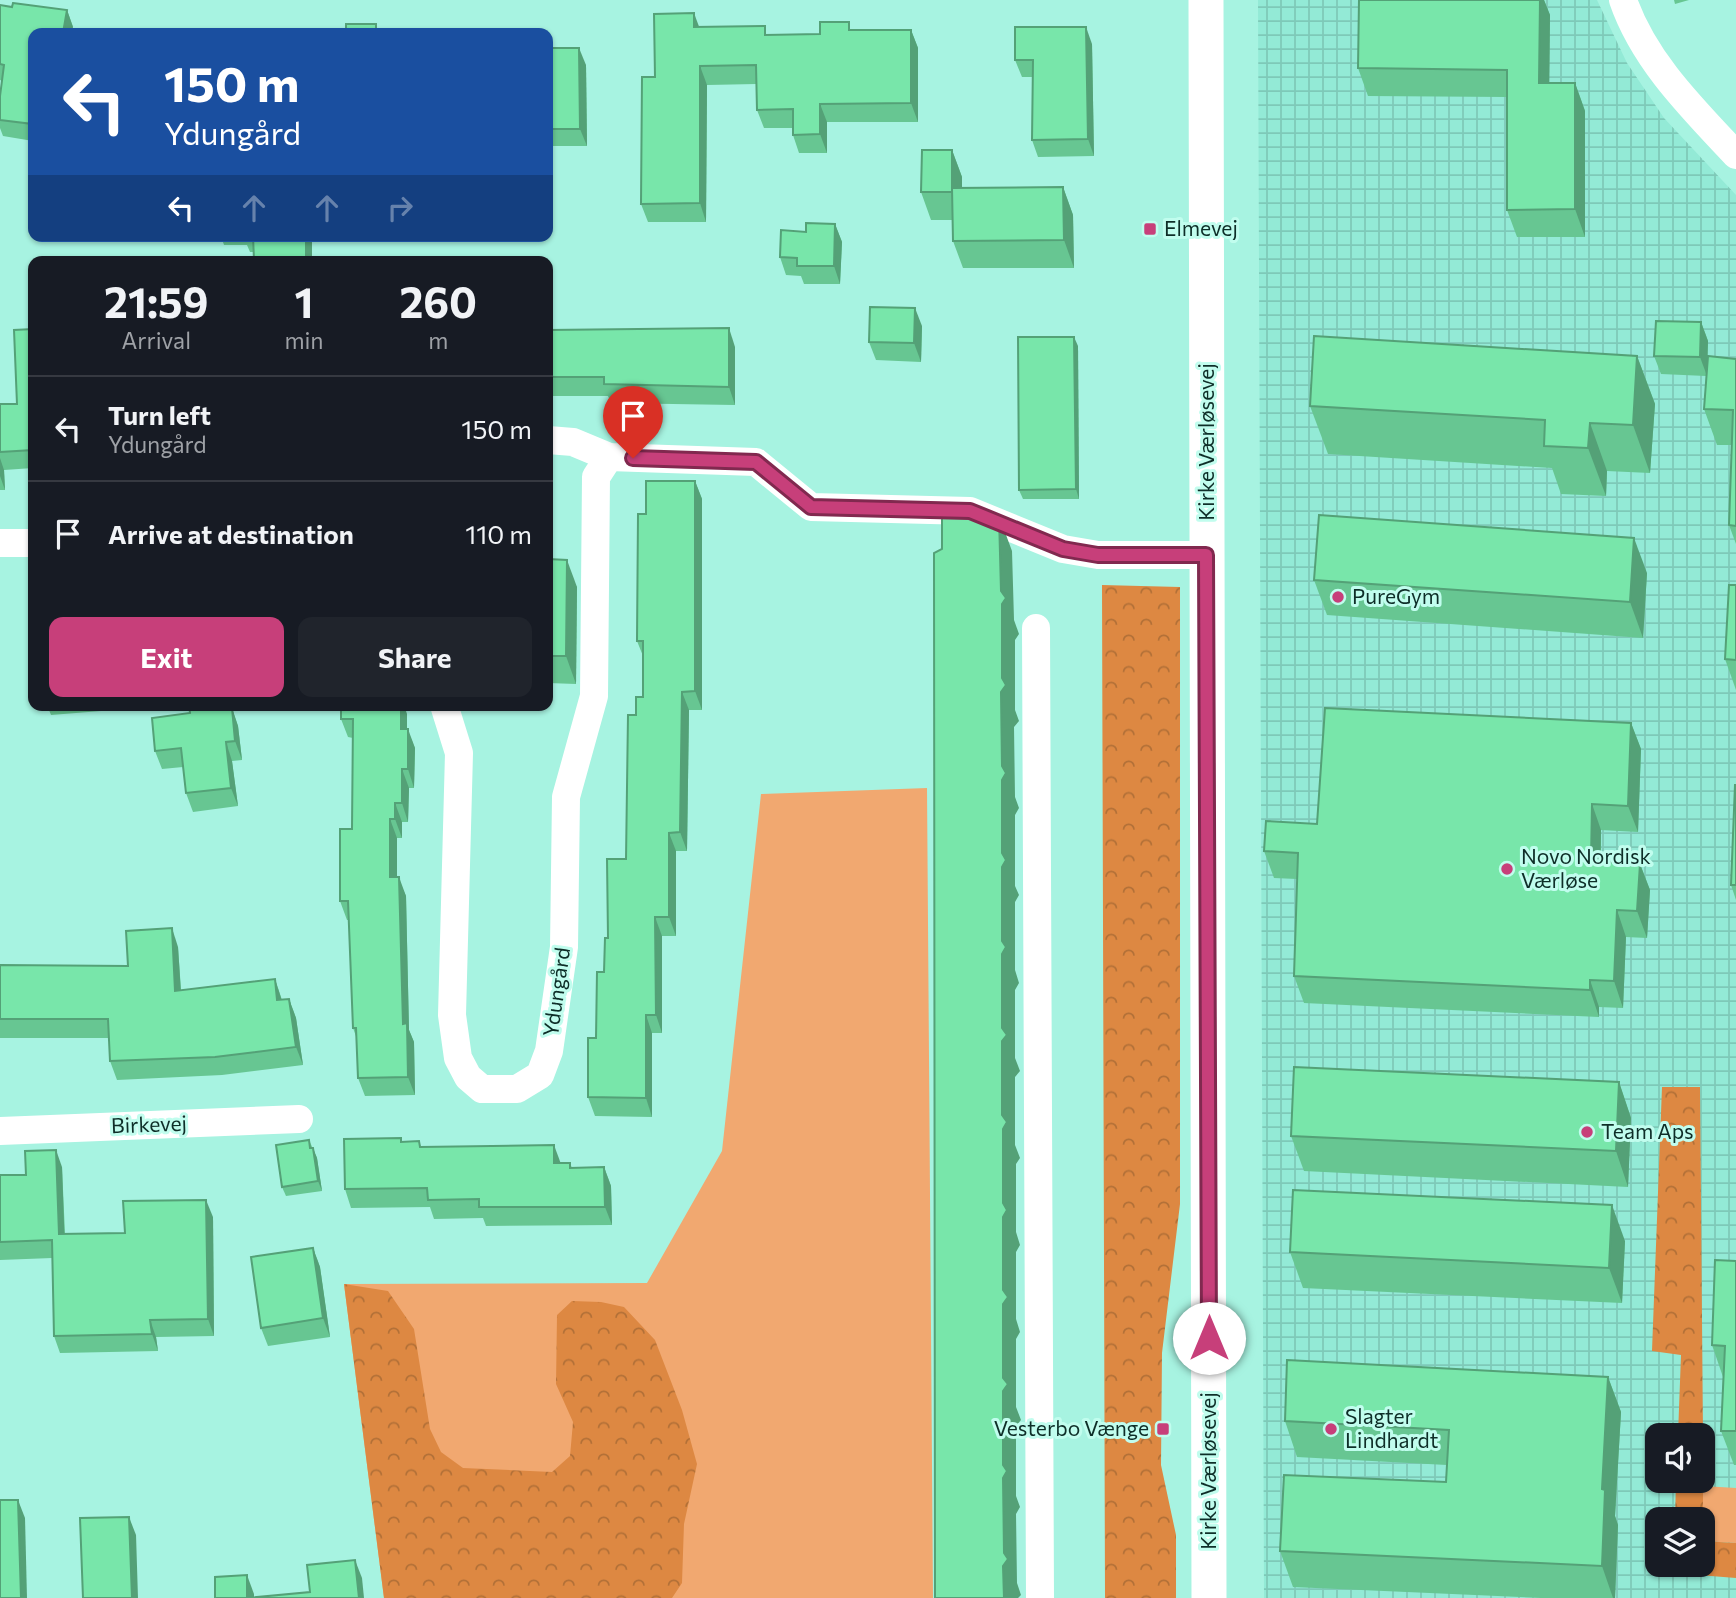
<!DOCTYPE html>
<html lang="en">
<head>
<meta charset="utf-8">
<style>
  :root { --surface:#171b24; --page:#20242c; --text:#f1f3f6; --muted:#9ea1a6; --line:#363941; --accent:#c73f7a }
  body { margin:0; font-family:Commissioner,sans-serif; background:var(--page); color:var(--text); height:100vh; display:flex; flex-direction:column; font-size:26px; white-space:nowrap }
  * { box-sizing:border-box; margin:0 }
  p { font-size:23px; color:var(--muted) }
  .icon { flex:none; width:38px; height:38px; fill:none; stroke:currentColor; stroke-width:2; stroke-linecap:round; stroke-linejoin:round }
  .map { position:relative; flex:1; overflow:hidden }
  .panel { position:absolute; left:28px; top:256px; width:525px; height:455px; display:flex; flex-direction:column; background:var(--surface); border-radius:14px; box-shadow:0 2px 5px #0004 }
  .panel>* { flex:none }
  .top-card { position:absolute; left:28px; top:28px; width:525px; height:214px; border-radius:14px; box-shadow:0 2px 5px #0004; background:#1a4fa0; color:#fff; overflow:hidden }
  .fabs { position:absolute; left:1645px; top:1423px; display:grid; gap:14px }
  .fabs a { display:grid; place-items:center; width:70px; height:70px; border-radius:14px; background:var(--surface); box-shadow:0 2px 5px #0004; font-size:35px }
  .pin { position:absolute; display:grid; place-items:center; width:60px; height:60px; color:#fff; margin:-72px -30px; border-radius:50% 50% 50% 0; rotate:-45deg; box-shadow:0 0 7px #0007 }
  .pin .icon { rotate:45deg }
  .me { position:absolute; width:77px; margin:-38px; rotate:0deg; stroke-linejoin:round; filter:drop-shadow(0 0 5px #0008) }
  .turn { display:flex; align-items:center; gap:24px; height:147px; padding:0 21px; font-size:32px }
  .turn .icon { width:91px; height:91px; stroke-width:2.5 }
  .turn b { display:block; font-size:49px; line-height:60px }
  .lanes { display:flex; align-items:center; height:66px; padding:0 21px; background:#0003; justify-content:center; gap:35px; direction:ltr }
  .lanes .off { opacity:.35 }
  .eta { display:flex; justify-content:space-evenly; align-items:center; height:119px; text-align:center }
  .eta b { font-size:42px; font-weight:700; line-height:49px }
  .action { display:flex; gap:14px; margin-top:auto; padding:14px 21px }
  .action a { flex:1; height:80px; border-radius:14px; background:var(--accent); color:#fff; font-size:28px; font-weight:700; line-height:80px; text-align:center }
  .action a+a { background:var(--page); color:var(--text) }
  ul { padding:0; list-style:none }
  li { display:flex; align-items:center; gap:21px; height:105px; padding:0 21px; border-top:2px solid var(--line) }
  li div { flex:1 }
  li b { display:block; font-size:26px }
  li em { font-style:normal }
  .map>svg:first-child { display:block }
  .industrial { fill:url(#industrial-grid); fill-rule:evenodd }
  .green { fill:#f1a870 }
  .forest { fill:url(#forest-crowns) }
  .lines { fill:none; stroke-linecap:round; stroke-linejoin:round }
  .minor { stroke:#fff; stroke-width:28 }
  .tertiary { stroke:#fff; stroke-width:35 }
  .wall { fill:#67c692 }
  .shaded-wall { fill:#54a177 }
  .building { fill:#78e6aa; stroke:#54a177; stroke-width:2 }
  .route-casing { stroke:#81294f; stroke-width:18 }
  .route { stroke:#c73f7a; stroke-width:12 }
  .poi-dot { fill:#c73f7a; stroke:#c1fdee; stroke-width:2.5 }
  .labels { text-anchor:middle; stroke-width:6; stroke-linejoin:round; paint-order:stroke }
  .poi-label { font-size:21px; fill:#0e2e28; stroke:#c1fdee; text-anchor:start }
  .street-label { font-size:21px; fill:#0e2e28; stroke:#c1fdee }
</style>
</head>
<body>
<div class="map">
<svg width="1736" height="1598" viewBox="0 0 1736 1598">
  <defs>
    <pattern id="industrial-grid" width="8" height="8" patternUnits="userSpaceOnUse" patternTransform="scale(1.75)"><rect width="8" height="8" fill="#93ead6"/><path d="M0 4h8M4 0v8" fill="none" stroke="#7ec9b8"/></pattern>
    <pattern id="forest-crowns" width="20" height="18" patternUnits="userSpaceOnUse" patternTransform="scale(1.75)"><rect width="20" height="18" fill="#dd8842"/><path d="M2 6a3 3 0 1 1 6 0M12 15a3 3 0 1 1 6 0" fill="none" stroke="#b27037"/></pattern>
  </defs>
  <rect width="100%" height="100%" fill="#a7f3e1"/>
  <path class="industrial" d="M1258,0H1597L1627,63L1664,118L1736,195V1598H1264ZM1657,1435H1703V1480H1657ZM1657,1519H1703V1564H1657Z"/>
  <g class="green">
    <path d="M927,788L933,1598H384L344,1284L647,1283L722,1151L761,794Z"/>
    <path d="M1703,1486L1736,1488V1543L1703,1541Z"/>
  </g>
  <g class="forest">
    <path d="M1102,585L1180,587V1204L1162,1353L1161,1465L1176,1535V1598H1105Z"/>
    <path d="M1662,1087H1700L1703,1435H1678L1681,1355L1652,1351Z"/>
    <path d="M344,1284L388,1291L414,1329L430,1429L441,1452L463,1468L552,1472L570,1456L573,1422L556,1384L557,1315L572,1301L601,1302L624,1307L655,1340L682,1410L697,1464L684,1524L682,1583L672,1598H384Z"/>
    <path d="M1703,1436V1541L1736,1543V1578L1673,1573V1565L1703,1564V1519H1675L1676,1481L1703,1480Z"/>
  </g>
  <g class="lines">
    <g class="minor">
      <path d="M1623,0C1644,61 1692,108 1736,155"/>
      <path d="M548,440L573,442L609,457L756,462L811,507L970,511L1063,549L1098,555H1206"/>
      <path d="M0,543H33"/>
      <path d="M1036,628L1040,1598"/>
      <path d="M444,705L459,753L452,1015L458,1058L468,1077L482,1089H517L540,1075L549,1051L564,947L566,797L594,696L596,477L609,457"/>
      <path d="M0,1131L299,1119"/>
    </g>
    <path class="tertiary" d="M1206,0L1209,1598"/>
  </g>
  <g class="wall">
    <path d="M1359,0H1544L1550,15L1549,83H1575L1585,111V237H1517L1507,210V97L1368,96L1358,68Z"/>
    <path d="M1674,0H1689L1675,4Z"/>
    <path d="M0,5L12,7L67,10L73,27L33,33V141L3,136L0,128V96L2,81L0,80Z"/>
    <path d="M699,27L768,35L820,34L852,30H911L918,48V122H827V153H799L793,135V128H764L757,110L756,84L707,85L706,222H648L641,204L655,77Z"/>
    <path d="M1092,44L1094,156L1038,157L1032,140L1033,77H1022L1015,60Z"/>
    <path d="M548,48L586,65L587,146H548Z"/>
    <path d="M952,150L962,177V188L1063,187L1073,215L1074,268H963L953,241V220H931L921,192Z"/>
    <path d="M835,224L842,242L840,284H804L801,276L786,275L780,257L806,232Z"/>
    <path d="M221,236H312V261H254V252H250L247,245H224Z"/>
    <path d="M1701,322L1708,341L1707,364L1736,359V544L1729,525L1732,445H1717L1704,409L1706,376L1661,374L1654,356Z"/>
    <path d="M922,326L921,362L876,360L869,342Z"/>
    <path d="M33,329V468L4,470L5,490H0V404H17Z"/>
    <path d="M548,330L735,347V405L611,403L608,396H548Z"/>
    <path d="M1078,346L1079,499H1023L1019,490Z"/>
    <path d="M1637,356L1655,404L1650,473L1607,471L1606,496L1561,494L1552,468L1328,454L1310,406Z"/>
    <path d="M695,481L702,499V710H689L687,851H676V936H662V1033H652V1117L595,1116L588,1097L596,1038L608,938L626,859L636,715L643,697V656L637,641L646,514Z"/>
    <path d="M548,559L577,587L576,684L548,683Z"/>
    <path d="M1647,573L1643,638L1327,615L1314,580Z"/>
    <path d="M1736,585V690L1725,659Z"/>
    <path d="M47,705H101V711L51,715Z"/>
    <path d="M189,705H226V709L232,708L238,726L242,760L232,761L238,806L193,812L186,793L183,767L162,769L155,751L190,713Z"/>
    <path d="M407,714V729L415,748L414,788H409L408,822H402V838H397V877L406,896L409,1030L414,1042L415,1095L365,1096L358,1078L357,1039L353,1028L349,920H347L340,901L352,829L353,738L348,737L341,719Z"/>
    <path d="M1631,723L1641,749L1638,832L1601,830V862L1640,864L1650,890L1647,938L1626,937L1623,1008L1599,1007V1017L1304,1003L1294,976L1297,879L1274,878L1264,851L1317,824Z"/>
    <path d="M1736,785V900L1731,885Z"/>
    <path d="M178,947L181,990L275,979L282,1000L289,999L296,1018L303,1065L222,1075L117,1080L110,1061L109,1038H0V965L128,966Z"/>
    <path d="M1619,1082L1631,1118L1628,1187L1304,1171L1291,1136Z"/>
    <path d="M309,1140L317,1158L322,1191L286,1196L282,1187Z"/>
    <path d="M402,1141H419L421,1147L560,1163H570L572,1168L604,1167L611,1186L612,1225L486,1226L483,1218L434,1219L430,1207L351,1208L345,1189Z"/>
    <path d="M62,1167L65,1234L125,1233L213,1217L214,1336L156,1337L158,1351L60,1353L54,1336L52,1258L0,1260V1175H26Z"/>
    <path d="M1625,1241L1622,1303L1303,1288L1290,1252Z"/>
    <path d="M313,1248L320,1267L330,1337L268,1346L261,1328Z"/>
    <path d="M1736,1261V1465H1734L1721,1431L1723,1377L1712,1345Z"/>
    <path d="M1608,1377L1621,1412L1615,1516L1618,1525L1615,1598H1541L1293,1587L1280,1551L1446,1482L1447,1465L1297,1457L1285,1421Z"/>
  </g>
  <g class="shaded-wall">
    <path d="M1540,0H1544L1550,15L1549,111L1539,83Z"/>
    <path d="M67,10L73,27L72,33H63Z"/>
    <path d="M694,13L701,32L694,27Z"/>
    <path d="M1086,27L1092,44L1094,156L1088,139Z"/>
    <path d="M911,30L918,48V122L911,103Z"/>
    <path d="M579,48L586,65L587,146L580,129Z"/>
    <path d="M700,66L707,85L706,222L700,203Z"/>
    <path d="M1575,83L1585,111V237L1575,209Z"/>
    <path d="M820,104L827,122V153L820,134Z"/>
    <path d="M952,150L962,177V219L952,192Z"/>
    <path d="M1063,187L1073,215L1074,268L1064,240Z"/>
    <path d="M835,224L842,242L840,284L834,266Z"/>
    <path d="M306,236H312V261H307L306,259Z"/>
    <path d="M915,308L922,326L921,362L914,343Z"/>
    <path d="M1701,322L1708,341L1707,376L1700,357Z"/>
    <path d="M729,328L735,347V405L729,387Z"/>
    <path d="M1074,337L1078,346L1079,499L1076,489Z"/>
    <path d="M1637,356L1655,404L1650,473L1633,425Z"/>
    <path d="M1590,423L1607,471L1606,496L1588,448Z"/>
    <path d="M0,458L4,470L5,490L0,476Z"/>
    <path d="M695,481L702,499V710L695,691Z"/>
    <path d="M999,516L1012,551L1014,620L1019,634L1015,640V710L1019,721L1014,727L1015,797L1019,808L1015,815V886L1019,895L1015,902V970L1019,983L1015,990V1058L1020,1071L1015,1077V1145L1020,1158L1016,1164V1232L1020,1245L1016,1252V1319L1020,1332L1016,1339V1407L1021,1420L1016,1426V1496L1020,1507L1016,1514L1017,1583L1021,1595L1018,1598H1004L1001,591Z"/>
    <path d="M1634,538L1647,573L1643,638L1630,602Z"/>
    <path d="M567,560L577,587L576,684L566,656Z"/>
    <path d="M682,692L689,710L687,851L680,832Z"/>
    <path d="M401,705H404L407,714V748L401,729Z"/>
    <path d="M232,708L238,726L242,760L235,741Z"/>
    <path d="M1631,723L1641,749L1638,832L1628,806Z"/>
    <path d="M408,729L415,748L414,788L408,769Z"/>
    <path d="M226,742L232,761L238,806L231,788Z"/>
    <path d="M402,769L409,788L408,822L402,803Z"/>
    <path d="M395,803L402,822V838L395,819Z"/>
    <path d="M1592,804L1601,830L1600,888L1591,861Z"/>
    <path d="M390,819L397,838V896L390,877Z"/>
    <path d="M669,833L676,851V936L669,917Z"/>
    <path d="M1640,864L1650,890L1647,938L1637,911Z"/>
    <path d="M399,877L406,896L409,1030L414,1042L415,1095L408,1077L403,1024Z"/>
    <path d="M1617,910L1626,937L1623,1008L1614,981Z"/>
    <path d="M655,917L662,936V1033L656,1015Z"/>
    <path d="M172,928L178,947L182,1009L175,991Z"/>
    <path d="M275,979L281,998L283,1018L277,1000Z"/>
    <path d="M1590,980L1599,1007V1017L1590,990Z"/>
    <path d="M289,999L296,1018L303,1065L296,1047Z"/>
    <path d="M646,1015L652,1033V1117L646,1098Z"/>
    <path d="M1619,1082L1631,1118L1628,1187L1616,1151Z"/>
    <path d="M554,1145L561,1164L554,1163Z"/>
    <path d="M313,1148L317,1158L322,1191L318,1181Z"/>
    <path d="M56,1150L62,1167L65,1252L59,1234Z"/>
    <path d="M604,1167L611,1186L612,1225L605,1207Z"/>
    <path d="M206,1200L213,1217L214,1336L208,1319Z"/>
    <path d="M1612,1205L1625,1241L1622,1303L1609,1268Z"/>
    <path d="M313,1248L320,1267L330,1337L323,1318Z"/>
    <path d="M150,1320L156,1337L158,1351L152,1334Z"/>
    <path d="M1608,1377L1621,1412L1615,1516L1618,1525L1615,1598H1613L1602,1566V1489Z"/>
    <path d="M18,1500L25,1518L27,1598H21Z"/>
    <path d="M129,1517L136,1535L138,1598H132Z"/>
    <path d="M355,1560L362,1578L364,1598H359Z"/>
    <path d="M247,1575L254,1594V1598H247Z"/>
  </g>
  <g class="building">
    <path d="M1359,0H1540L1539,83H1575V209L1507,210V70L1358,68Z"/>
    <path d="M13,3L67,10L63,33H33V124L0,120V96L4,65L0,64V5L12,7Z"/>
    <path d="M694,13V27L765,26V35L820,34V22H849V30H911V103L820,104V134L793,135V109L757,110L756,65L700,66V203L641,204L642,77H655L654,14Z"/>
    <rect x="346" y="24" width="30" height="9"/>
    <path d="M1015,27H1086L1088,139L1032,140L1033,60H1015Z"/>
    <path d="M548,48H579L580,129H548Z"/>
    <path d="M922,150H952V192H921Z"/>
    <path d="M1063,187L1064,240L953,241L952,188Z"/>
    <path d="M806,223L835,224L834,266H797V258L780,257L781,230L806,232Z"/>
    <path d="M253,236H306V259L254,260Z"/>
    <path d="M870,307L915,308L914,343L869,342Z"/>
    <path d="M1656,321L1701,322L1700,357L1654,356Z"/>
    <path d="M729,328V387L604,384V377H548V330Z"/>
    <path d="M33,329V450L0,452V404H17L14,330Z"/>
    <path d="M1314,336L1637,356L1633,425L1590,423L1588,448L1544,446L1545,420L1310,406Z"/>
    <path d="M1018,337H1074L1076,489L1019,490Z"/>
    <path d="M1708,356L1736,359V526L1729,525L1733,410L1704,409Z"/>
    <path d="M646,481H695V691L682,692L680,832L669,833V917H655L656,1015H646V1098L588,1097V1038H596L597,972H604L605,938H608L607,859H626L628,715H636V697H643V641H637L638,514H646Z"/>
    <path d="M1319,515L1634,538L1630,602L1314,580Z"/>
    <path d="M942,516H999L1001,591L1006,598L1002,604V678L1006,685L1001,692L1002,766L1006,773L1002,780V853L1006,860L1002,867V941L1006,947L1002,954V1028L1007,1035L1002,1041V1115L1007,1122L1003,1129V1203L1007,1210L1003,1217V1290L1008,1297L1003,1304V1378L1008,1384L1003,1391V1465L1007,1471L1003,1478L1004,1553L1008,1559L1003,1566L1004,1598H935L934,553L942,549Z"/>
    <path d="M548,559L567,560L566,656H548Z"/>
    <path d="M1729,585H1736V660L1725,659Z"/>
    <path d="M189,705H221V709L232,708L235,741L226,742L231,788L186,793L181,748L155,751L152,718L190,713Z"/>
    <path d="M341,705H401V729H408V769H402V803H395V819H390V877H399L403,1024L407,1023L408,1077L358,1078L356,1028H353L348,901H340V829H352L353,719H341Z"/>
    <path d="M1325,708L1631,723L1628,806L1592,804L1591,861L1640,864L1637,911L1617,910L1614,981L1590,980V990L1294,976L1298,853L1264,851L1266,821L1317,824Z"/>
    <path d="M1735,785H1736V885H1731Z"/>
    <path d="M172,928L175,991L275,979L277,1000L289,999L296,1047L215,1057L110,1061L108,1019H0V965L128,966L126,931Z"/>
    <path d="M1294,1067L1619,1082L1616,1151L1291,1136Z"/>
    <path d="M401,1138V1142L419,1141L420,1147L554,1145V1163H570V1168L604,1167L605,1207H479V1199L428,1200L427,1188L345,1189L344,1139Z"/>
    <path d="M309,1140L310,1148H313L318,1181L282,1187L276,1145Z"/>
    <path d="M56,1150L59,1234L125,1233L123,1201L206,1200L208,1319L150,1320L152,1334L54,1336L52,1240L0,1242V1175H26L25,1151Z"/>
    <path d="M1293,1190L1612,1205L1609,1268L1290,1252Z"/>
    <path d="M313,1248L323,1318L261,1328L251,1257Z"/>
    <path d="M1715,1260L1736,1261V1431H1721L1725,1346L1712,1345Z"/>
    <path d="M1287,1360L1608,1377L1602,1489L1605,1490L1602,1566L1280,1551L1284,1475L1446,1482L1449,1430L1285,1421Z"/>
    <path d="M0,1500H18L21,1598H0Z"/>
    <path d="M129,1517L132,1598H83L80,1518Z"/>
    <path d="M355,1560L359,1598H215V1577L247,1575V1598L310,1592L307,1565Z"/>
  </g>
  <g class="lines">
    <g class="route-casing">
      <path id="route" d="M633,458L756,462L811,507L970,511L1063,549L1098,555H1206L1209,1338"/>
    </g>
    <use href="#route" class="route"/>
  </g>
  <g class="poi-dot">
    <rect x="1143" y="222" width="14" height="14" rx="3.5"/>
    <circle cx="1338" cy="597" r="7"/>
    <circle cx="1507" cy="869" r="7"/>
    <circle cx="1587" cy="1132" r="7"/>
    <rect x="1156" y="1422" width="14" height="14" rx="3.5"/>
    <circle cx="1331" cy="1429" r="7"/>
  </g>
  <g class="labels">
    <g class="poi-label">
      <text x="1164" y="236">Elmevej</text>
      <text x="1352" y="604">PureGym</text>
      <text x="1521" y="864">Novo Nordisk<tspan x="1521" dy="24">Værløse</tspan></text>
      <text x="1601" y="1139">Team Aps</text>
      <text x="1345" y="1424">Slagter<tspan x="1345" dy="24">Lindhardt</tspan></text>
      <text x="1149" y="1436" text-anchor="end">Vesterbo Vænge</text>
    </g>
    <g class="street-label">
      <text transform="translate(1207 442) rotate(-90)" y="7">Kirke Værløsevej</text>
      <text transform="translate(557 992) rotate(-82)" y="7">Ydungård</text>
      <text transform="translate(149 1125) rotate(-2)" y="7">Birkevej</text>
      <text transform="translate(1209 1471) rotate(-90)" y="7">Kirke Værløsevej</text>
    </g>
  </g>
</svg>
<div class="fabs">
<a><svg class="icon" aria-label="sound" viewBox="0 0 24 24"><path d="M4 9h4l5-4v14l-5-4H4zM17 9q2 3 0 6"/></svg></a>
<a><svg class="icon" aria-label="layers" viewBox="0 0 24 24"><path d="M12 4l9 5-9 5-9-5zM3 14l9 5 9-5"/></svg></a>
</div>
<div class="pin" style="left:633px;top:458px;background:#d93025"><svg class="icon" aria-label="arrive" viewBox="0 0 24 24"><path d="M6 21V4h12l-3 4 3 4H6"/></svg></div>
<svg class="me" style="left:1209px;top:1338px" viewBox="-20 -20 40 40"><circle r="19" fill="#fff"/><path d="M0-13L10 11 0 6-10 11z" fill="#c73f7a"/></svg>
<div class="top-card">
<div class="turn"><svg class="icon" aria-label="left" viewBox="0 0 24 24"><path d="M17 20v-9H6M10 6l-5 5 5 5"/></svg><div><b>150 m</b>Ydungård</div></div>
<div class="lanes"><svg class="icon" aria-label="left" viewBox="0 0 24 24"><path d="M17 20v-9H6M10 6l-5 5 5 5"/></svg><svg class="icon off" aria-label="ahead" viewBox="0 0 24 24"><path d="M12 20V5M6 11l6-6 6 6"/></svg><svg class="icon off" aria-label="ahead" viewBox="0 0 24 24"><path d="M12 20V5M6 11l6-6 6 6"/></svg><svg class="icon off" aria-label="right" viewBox="0 0 24 24"><path d="M7 20v-9h11M14 6l5 5-5 5"/></svg></div>
</div>
<section class="panel">
<div class="eta">
<div><b>21:59</b><p>Arrival</p></div>
<div><b>1</b><p>min</p></div>
<div><b>260</b><p>m</p></div>
</div>
<ul>
<li><svg class="icon" aria-label="left" viewBox="0 0 24 24"><path d="M17 20v-9H6M10 6l-5 5 5 5"/></svg><div><b>Turn left</b><p>Ydungård</p></div><em>150 m</em></li>
<li><svg class="icon" aria-label="arrive" viewBox="0 0 24 24"><path d="M6 21V4h12l-3 4 3 4H6"/></svg><div><b>Arrive at destination</b></div><em>110 m</em></li>
</ul>
<div class="action"><a>Exit</a><a>Share</a></div>
</section>
</div>
</body>
</html>
